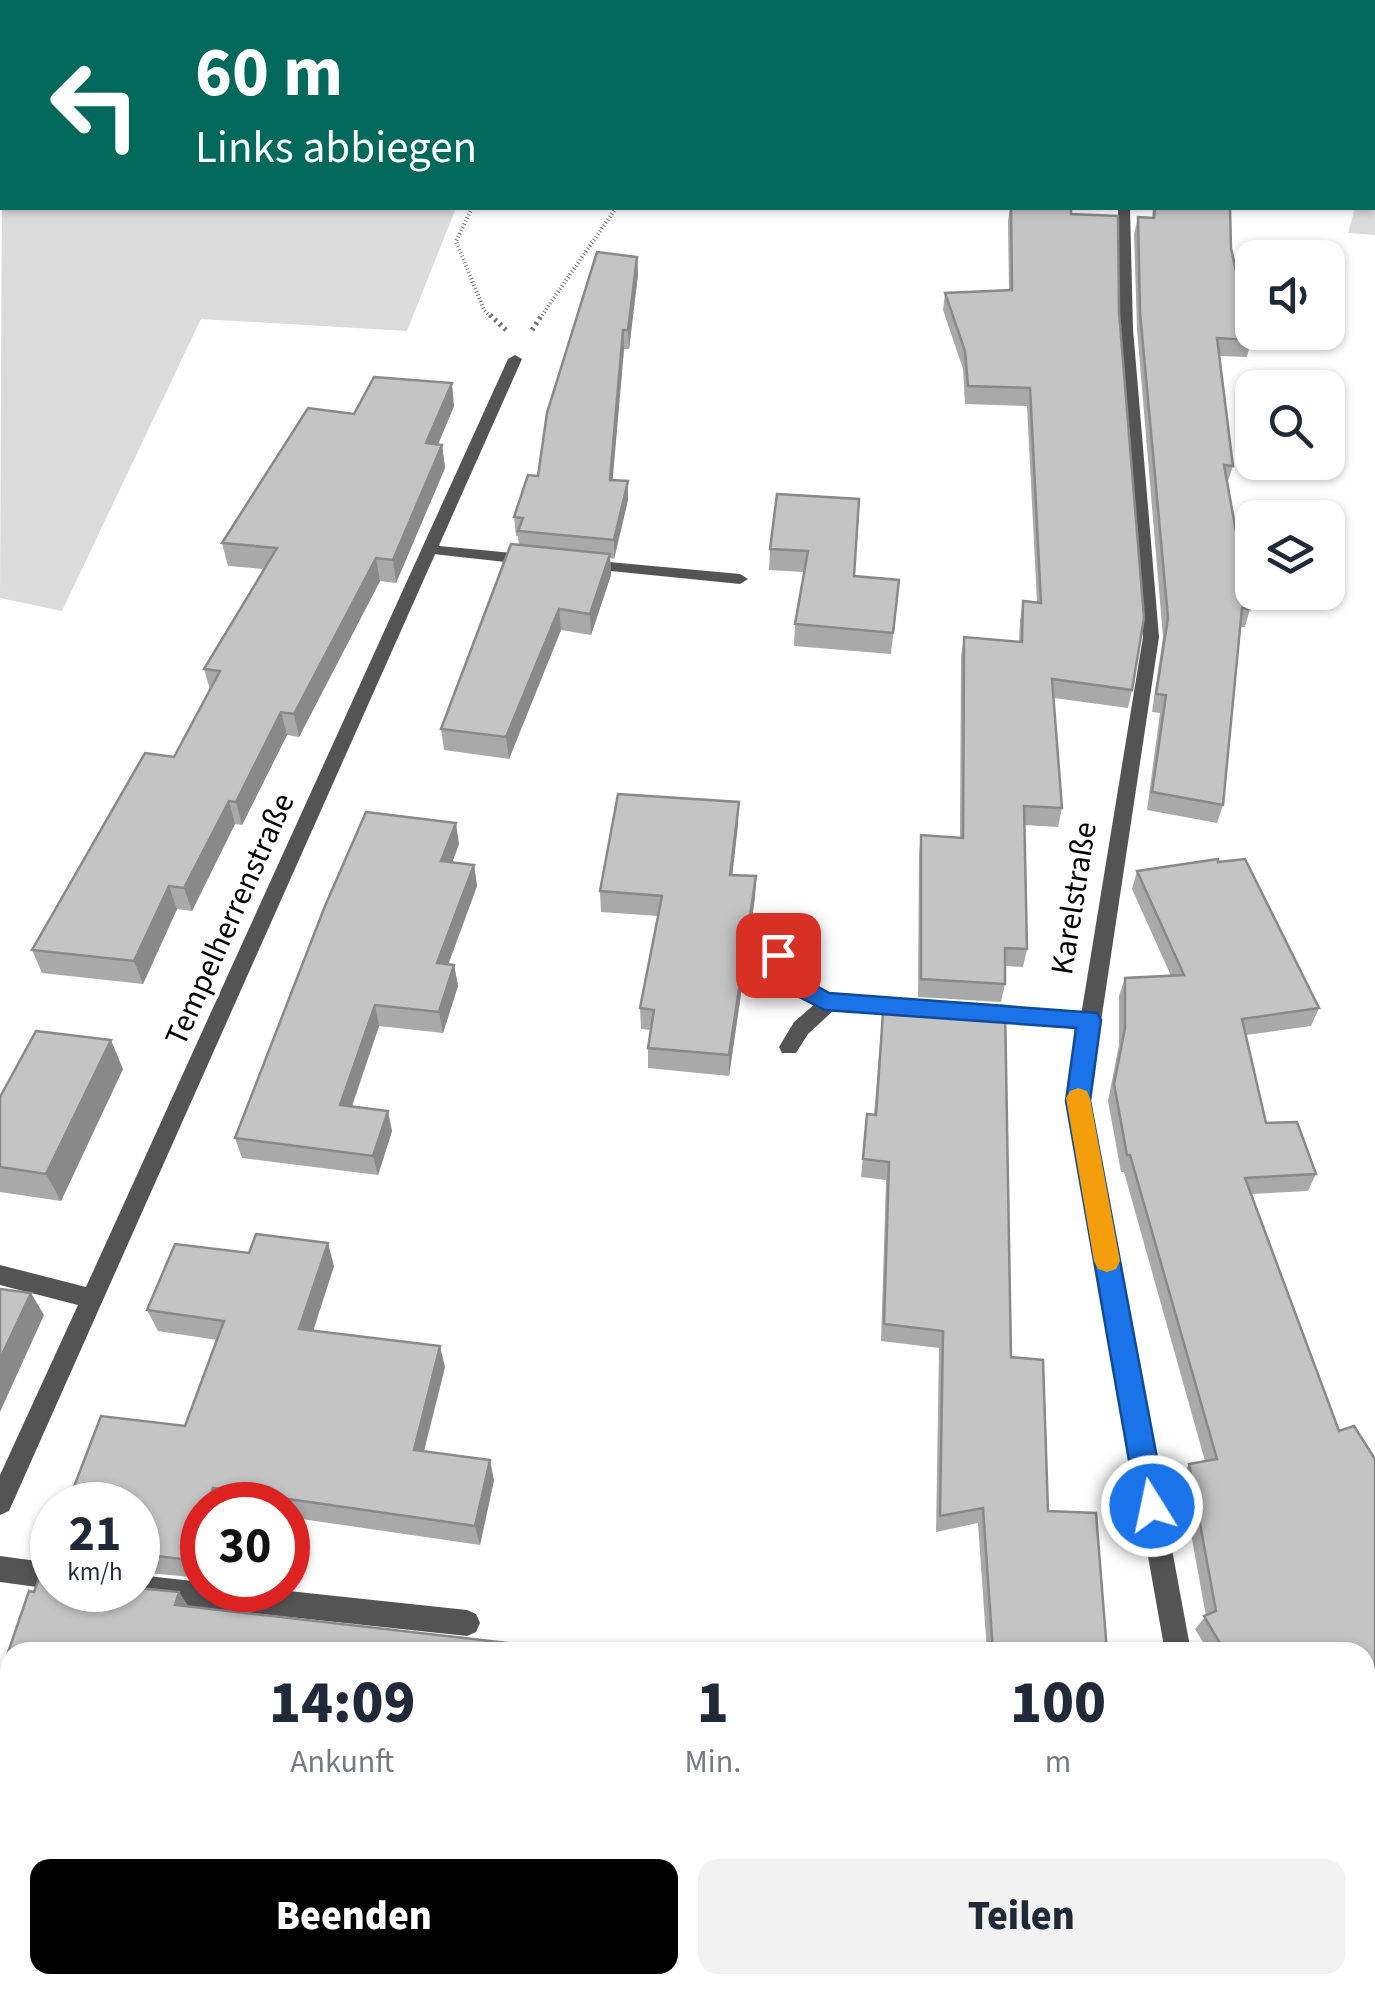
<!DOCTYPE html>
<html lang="de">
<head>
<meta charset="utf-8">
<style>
  :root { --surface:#fff; --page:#f2f2f3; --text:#1f2937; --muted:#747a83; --accent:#000 }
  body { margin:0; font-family:"Source Sans 3",sans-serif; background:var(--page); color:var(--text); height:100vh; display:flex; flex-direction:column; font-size:38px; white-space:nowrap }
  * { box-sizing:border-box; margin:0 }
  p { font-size:32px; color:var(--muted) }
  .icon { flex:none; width:55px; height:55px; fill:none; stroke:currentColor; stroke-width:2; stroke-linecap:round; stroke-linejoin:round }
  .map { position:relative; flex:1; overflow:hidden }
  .panel { position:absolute; left:0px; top:1642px; width:1375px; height:352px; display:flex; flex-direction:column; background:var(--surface); border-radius:30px 30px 0 0; box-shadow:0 2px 8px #0004 }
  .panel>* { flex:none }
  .top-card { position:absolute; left:0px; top:0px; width:1375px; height:210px; box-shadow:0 2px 8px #0004; background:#00695c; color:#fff; overflow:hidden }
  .fabs { position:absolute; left:1235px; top:240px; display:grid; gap:20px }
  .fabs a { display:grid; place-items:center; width:110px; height:110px; border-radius:20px; background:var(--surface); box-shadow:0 2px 8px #0004; font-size:50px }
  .speed { position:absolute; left:30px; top:1482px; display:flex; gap:20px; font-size:50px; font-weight:700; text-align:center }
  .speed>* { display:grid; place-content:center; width:130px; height:130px; border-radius:50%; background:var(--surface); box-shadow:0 2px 8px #0004; line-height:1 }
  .speed small { font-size:25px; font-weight:400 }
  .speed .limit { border:15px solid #d22; background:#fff; color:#111 }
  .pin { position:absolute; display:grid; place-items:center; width:85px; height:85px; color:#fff; margin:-42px; border-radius:20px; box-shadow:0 5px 15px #0006 }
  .me { position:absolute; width:110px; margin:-55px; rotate:350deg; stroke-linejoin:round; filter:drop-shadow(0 0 8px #0008) }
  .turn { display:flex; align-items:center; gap:35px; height:210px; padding:0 30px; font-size:45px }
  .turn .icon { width:130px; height:130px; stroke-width:2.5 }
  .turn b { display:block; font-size:70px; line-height:85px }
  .eta { display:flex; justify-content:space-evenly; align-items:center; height:170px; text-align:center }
  .eta b { font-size:60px; font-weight:800; line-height:70px }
  .button { display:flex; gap:20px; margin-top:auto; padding:20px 30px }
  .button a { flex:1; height:115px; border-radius:20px; background:var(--accent); color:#fff; font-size:40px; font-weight:800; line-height:115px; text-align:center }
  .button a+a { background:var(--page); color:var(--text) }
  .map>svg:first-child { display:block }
  .green { fill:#dbdbdb }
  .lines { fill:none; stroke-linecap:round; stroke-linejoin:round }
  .path-far1 { stroke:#767676; stroke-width:4; stroke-dasharray:1 2.5; stroke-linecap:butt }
  .path { stroke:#767676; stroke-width:5; stroke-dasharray:2.5 4; stroke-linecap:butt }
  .service { fill:#545454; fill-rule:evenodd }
  .minor { fill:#545454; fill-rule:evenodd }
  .wall { fill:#a9a9a9 }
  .shaded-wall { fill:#898989 }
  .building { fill:#c4c4c4; stroke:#898989; stroke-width:2.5 }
  .route { fill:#1a73e8; stroke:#114b97; stroke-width:2.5 }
  .slow { fill:#f59e0b }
  .labels { text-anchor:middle; stroke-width:9; stroke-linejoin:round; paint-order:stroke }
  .street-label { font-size:32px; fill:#000; stroke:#fff }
</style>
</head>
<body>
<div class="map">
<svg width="1375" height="1994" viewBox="0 0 1375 1994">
  <rect width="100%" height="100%" fill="#fff"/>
  <g class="green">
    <path d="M204,0H1375V235L1348,233L1355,208H1372V2H201Z"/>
    <path d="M2,173V208H456L407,331L201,319L62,611L0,598Z"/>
  </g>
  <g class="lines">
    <g class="path-far1">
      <path d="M1291,2L1295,0"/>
      <path d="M472,208L456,241L484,310L492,318"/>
      <path d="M540,318L616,208"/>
    </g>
    <g class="path">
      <path d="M490,315L506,330"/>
      <path d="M532,330L542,315"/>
    </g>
    <g class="service">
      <path d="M429,545L533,555L541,560L533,565L424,553L421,550Z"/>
      <path d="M587,560L740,574L748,579L740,584L581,568L579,565Z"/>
      <path d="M778,948C790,953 795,968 805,977C831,1003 873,998 907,999L914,1002L917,1007L914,1012L907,1015L834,1010L808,1034L796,1053H782L779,1047L794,1022L815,1004C791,994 780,976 768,955Z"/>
      <path d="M981,1004L1089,1012L1096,1014L1099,1020L1096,1026L1089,1028L981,1020L974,1017L971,1012L974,1007Z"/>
      <path d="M0,1556L52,1563V1589L0,1582Z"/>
      <path d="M138,1575L202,1582V1590H279L467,1610L476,1614L480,1623L476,1632L467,1636L138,1601L129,1597L126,1590H138Z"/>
    </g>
    <g class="minor">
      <path d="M2,191V200L0,201V192Z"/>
      <path d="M1118,208H1130L1133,329L1159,637L1089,1101L1191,1652H1165L1067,1101L1143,637L1119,329Z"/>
      <path d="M515,355L522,359L9,1511L0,1515V1475L78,1305L0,1285V1265L86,1287L508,359Z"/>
      <path d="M1224,1985H1254L1256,1994H1226Z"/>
    </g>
  </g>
  <g class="wall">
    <path d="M1010,208L1071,214L1119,312L1132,690L1128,708L1054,698L1062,808L1058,827L1025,825L1027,949L1023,967L1005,966V984L1001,1002L918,997L919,854L921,835L960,838L961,656L964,637L1019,642L1020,620L1023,601L1037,602L1027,406L965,404L963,369L943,310L945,293L1009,290L1008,221Z"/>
    <path d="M1153,208H1230L1231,248L1251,340L1247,357L1220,356L1233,466L1227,484L1250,609L1245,627H1240L1223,805L1217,823L1147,810L1160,713L1152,712L1163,637L1137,329L1134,234L1138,217L1152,218Z"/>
    <path d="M637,257L638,274L629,349H624L612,480L628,481V500L614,559L610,558L611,575L591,635L561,630L509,759L444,750L441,729L519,545L518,536H516L514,517L538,476Z"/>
    <path d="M454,406L438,444L442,445L445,468L396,583L380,581L299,737L287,735L242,825L235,824L192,911L177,909L143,984L42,973L32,950L174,757L210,690L204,669L264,569L228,566L222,543L354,414Z"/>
    <path d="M777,494L854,576L899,580L891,654L794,646L795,624L804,572L769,570L770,549Z"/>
    <path d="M738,824L732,875L756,876L755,897L729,1076L648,1068V1048L651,1030L641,1029L640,1008L658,916L601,912L600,891Z"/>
    <path d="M459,844L452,862L474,865L477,886L448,964L454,965L458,986L443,1033L379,1026L352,1107L392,1131L378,1175L242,1158L235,1138Z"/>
    <path d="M1218,862L1319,1008L1311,1026L1246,1035L1266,1123L1316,1174L1308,1191L1251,1194L1339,1431L1375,1459V1671L1372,1672L1375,1676V1974L1365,1961V1652H1209L1195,1629L1206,1616L1181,1479L1189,1464L1205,1461L1124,1172H1121L1108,1101L1119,1045V996L1125,978L1171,976L1132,889L1137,871Z"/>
    <path d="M884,998L1011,1357L1048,1511L1107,1652H987L978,1523L936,1532L939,1348L881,1341L886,1180L861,1177L867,1114L874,1115Z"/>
    <path d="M123,1069L61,1201L0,1192V1097Z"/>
    <path d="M334,1266L313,1330L445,1367L424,1451L494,1480L480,1545L288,1517V1505H202V1572L201,1578L138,1572V1505L185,1426L217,1340L158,1331L147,1310Z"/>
    <path d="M52,1590L179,1592L188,1606L516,1644L518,1652H10V1916L0,1915V1676L34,1592Z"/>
    <path d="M1027,1985H1149L1150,1994H1028Z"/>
  </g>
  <g class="shaded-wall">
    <path d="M637,257L638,274L629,349L628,330Z"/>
    <path d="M623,330L624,349L611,499L610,480Z"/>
    <path d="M452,383L454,406L429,466L426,443Z"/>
    <path d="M442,445L445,468L396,583L393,560Z"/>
    <path d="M628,481V500L614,559V540Z"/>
    <path d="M610,554L611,575L591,635L590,614Z"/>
    <path d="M376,558L380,581L299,737L294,714Z"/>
    <path d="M559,609L561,630L509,759L506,737Z"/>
    <path d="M281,712L287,735L242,825L236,802Z"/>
    <path d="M229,801L235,824L192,911L184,888Z"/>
    <path d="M739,802L738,824L730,896V875Z"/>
    <path d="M456,823L459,844L445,882L441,861Z"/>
    <path d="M474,865L477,886L441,984L437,963Z"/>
    <path d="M756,876L755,897L729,1076V1055Z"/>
    <path d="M169,886L177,909L143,984L134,961Z"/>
    <path d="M454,965L458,986L443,1033L439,1012Z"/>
    <path d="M375,1005L379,1026L345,1125L340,1105Z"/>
    <path d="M111,1040L123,1069L61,1201L46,1174Z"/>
    <path d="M388,1111L392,1131L378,1175L373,1156Z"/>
    <path d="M328,1243L334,1266L307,1350L299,1329Z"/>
    <path d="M31,1293L44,1315L0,1412V1359Z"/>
    <path d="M440,1346L445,1367L419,1470L414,1450Z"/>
    <path d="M490,1460L494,1480L480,1545L475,1526Z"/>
    <path d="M213,1488L222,1505H207Z"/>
    <path d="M202,1520V1572L201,1578L190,1560Z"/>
    <path d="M179,1592L190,1610L175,1605Z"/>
    <path d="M1375,1663V1670L1365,1675L1367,1667Z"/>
    <path d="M103,1985H120L118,1994H101Z"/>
    <path d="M464,1985H471L470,1994H462Z"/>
  </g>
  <g class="building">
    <path d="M1011,208H1071V214L1118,216L1119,312L1144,618L1132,690L1052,679L1062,808L1024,806L1027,949L1005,948V984L921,979V835L963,838L964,637L1022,642L1023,601L1041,603L1030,388L968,386L965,351L945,293L1012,290Z"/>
    <path d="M1155,208H1230L1231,248L1251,340L1217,338L1233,466L1224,465L1250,609L1242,608L1223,805L1152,792L1166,695L1156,694L1168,618L1140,312L1138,217L1154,218Z"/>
    <path d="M597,252L637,257L628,330H623L610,480L628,481L614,540L518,531L523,518L514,517L528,475L538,476L547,413Z"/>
    <path d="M374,377L452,383L426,443L442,445L393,560L376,558L294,714L281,712L236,802L229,801L184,888L169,886L134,961L32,950L145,753L174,757L220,671L204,669L277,548L222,543L308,408L354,414Z"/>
    <path d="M777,494L859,499L854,576L899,580L893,633L795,624L808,551L770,549Z"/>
    <path d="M511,544L610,554L590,614L559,609L506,737L441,729Z"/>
    <path d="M618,794L739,802L730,875L756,876L729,1055L648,1048L654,1010L640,1008L662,896L600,891Z"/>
    <path d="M366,812L456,823L441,861L474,865L437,963L454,965L439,1012L375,1005L340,1105L388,1111L373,1156L235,1138L325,906Z"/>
    <path d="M1218,859V862L1245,859L1319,1008L1242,1019L1266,1123L1297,1122L1316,1174L1245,1178L1339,1431L1354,1426L1375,1459V1663L1367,1667L1375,1676V1949L1365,1935V1652H1225L1204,1616L1216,1611L1189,1464L1217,1459L1130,1155H1127L1114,1084L1125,1028V978L1184,975L1137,871Z"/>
    <path d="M884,998L1005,1006L1011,1357L1043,1360L1048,1511L1096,1513L1107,1652H993L983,1508L940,1516L943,1331L884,1324L889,1162L863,1159L867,1114L876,1115Z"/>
    <path d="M36,1031L111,1040L46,1174L0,1167V1097Z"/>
    <path d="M256,1234L328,1243L299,1329L440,1346L414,1450L490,1460L475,1526L213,1488L207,1505H202V1520L190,1560L138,1554V1505H67L101,1416L185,1426L224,1321L147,1310L175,1244L249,1253Z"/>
    <path d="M0,1289L31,1293L0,1359Z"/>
    <path d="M52,1544V1590H138V1588L179,1592L175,1605L516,1644L514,1652H10V1905L0,1904V1676L29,1591L34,1592Z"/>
    <path d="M15,1985H103L101,1994H13Z"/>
    <path d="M215,1985H464L462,1994H214Z"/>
    <path d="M1035,1985H1149L1150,1994H1036Z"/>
  </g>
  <path class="route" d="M778,947L785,949L799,976L829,993L1097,1013L1101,1020L1090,1101L1166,1506L1162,1515L1152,1519L1141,1515L1137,1506L1066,1101L1076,1028L825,1010L782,988L766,955Z"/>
  <path class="slow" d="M1078,1088L1087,1091L1090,1098L1120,1261L1116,1269L1107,1272L1098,1269L1094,1261L1066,1098L1070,1091Z"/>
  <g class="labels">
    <g class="street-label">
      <text transform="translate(1073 898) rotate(-81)" y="11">Karelstraße</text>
      <text transform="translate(229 919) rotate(-66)" y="11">Tempelherrenstraße</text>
    </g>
  </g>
</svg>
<div class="fabs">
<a><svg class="icon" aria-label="sound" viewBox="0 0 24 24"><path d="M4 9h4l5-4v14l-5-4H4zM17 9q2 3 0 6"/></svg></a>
<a><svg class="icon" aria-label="search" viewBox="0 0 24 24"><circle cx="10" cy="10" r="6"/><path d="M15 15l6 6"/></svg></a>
<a><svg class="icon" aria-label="layers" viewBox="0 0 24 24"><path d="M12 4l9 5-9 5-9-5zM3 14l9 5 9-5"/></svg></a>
</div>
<div class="speed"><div>21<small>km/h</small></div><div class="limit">30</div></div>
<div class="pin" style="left:778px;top:955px;background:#d93025"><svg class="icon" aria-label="arrive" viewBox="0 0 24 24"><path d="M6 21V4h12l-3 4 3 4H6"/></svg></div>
<svg class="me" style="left:1152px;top:1506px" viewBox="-20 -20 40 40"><circle r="17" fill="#1a73e8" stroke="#fff" stroke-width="3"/><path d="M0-11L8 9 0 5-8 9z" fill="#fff"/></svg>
<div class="top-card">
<div class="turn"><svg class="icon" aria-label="left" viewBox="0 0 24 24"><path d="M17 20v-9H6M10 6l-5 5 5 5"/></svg><div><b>60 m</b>Links abbiegen</div></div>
</div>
<section class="panel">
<div class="eta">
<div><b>14:09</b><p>Ankunft</p></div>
<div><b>1</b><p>Min.</p></div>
<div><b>100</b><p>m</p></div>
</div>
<div class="button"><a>Beenden</a><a>Teilen</a></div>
</section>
</div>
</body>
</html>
